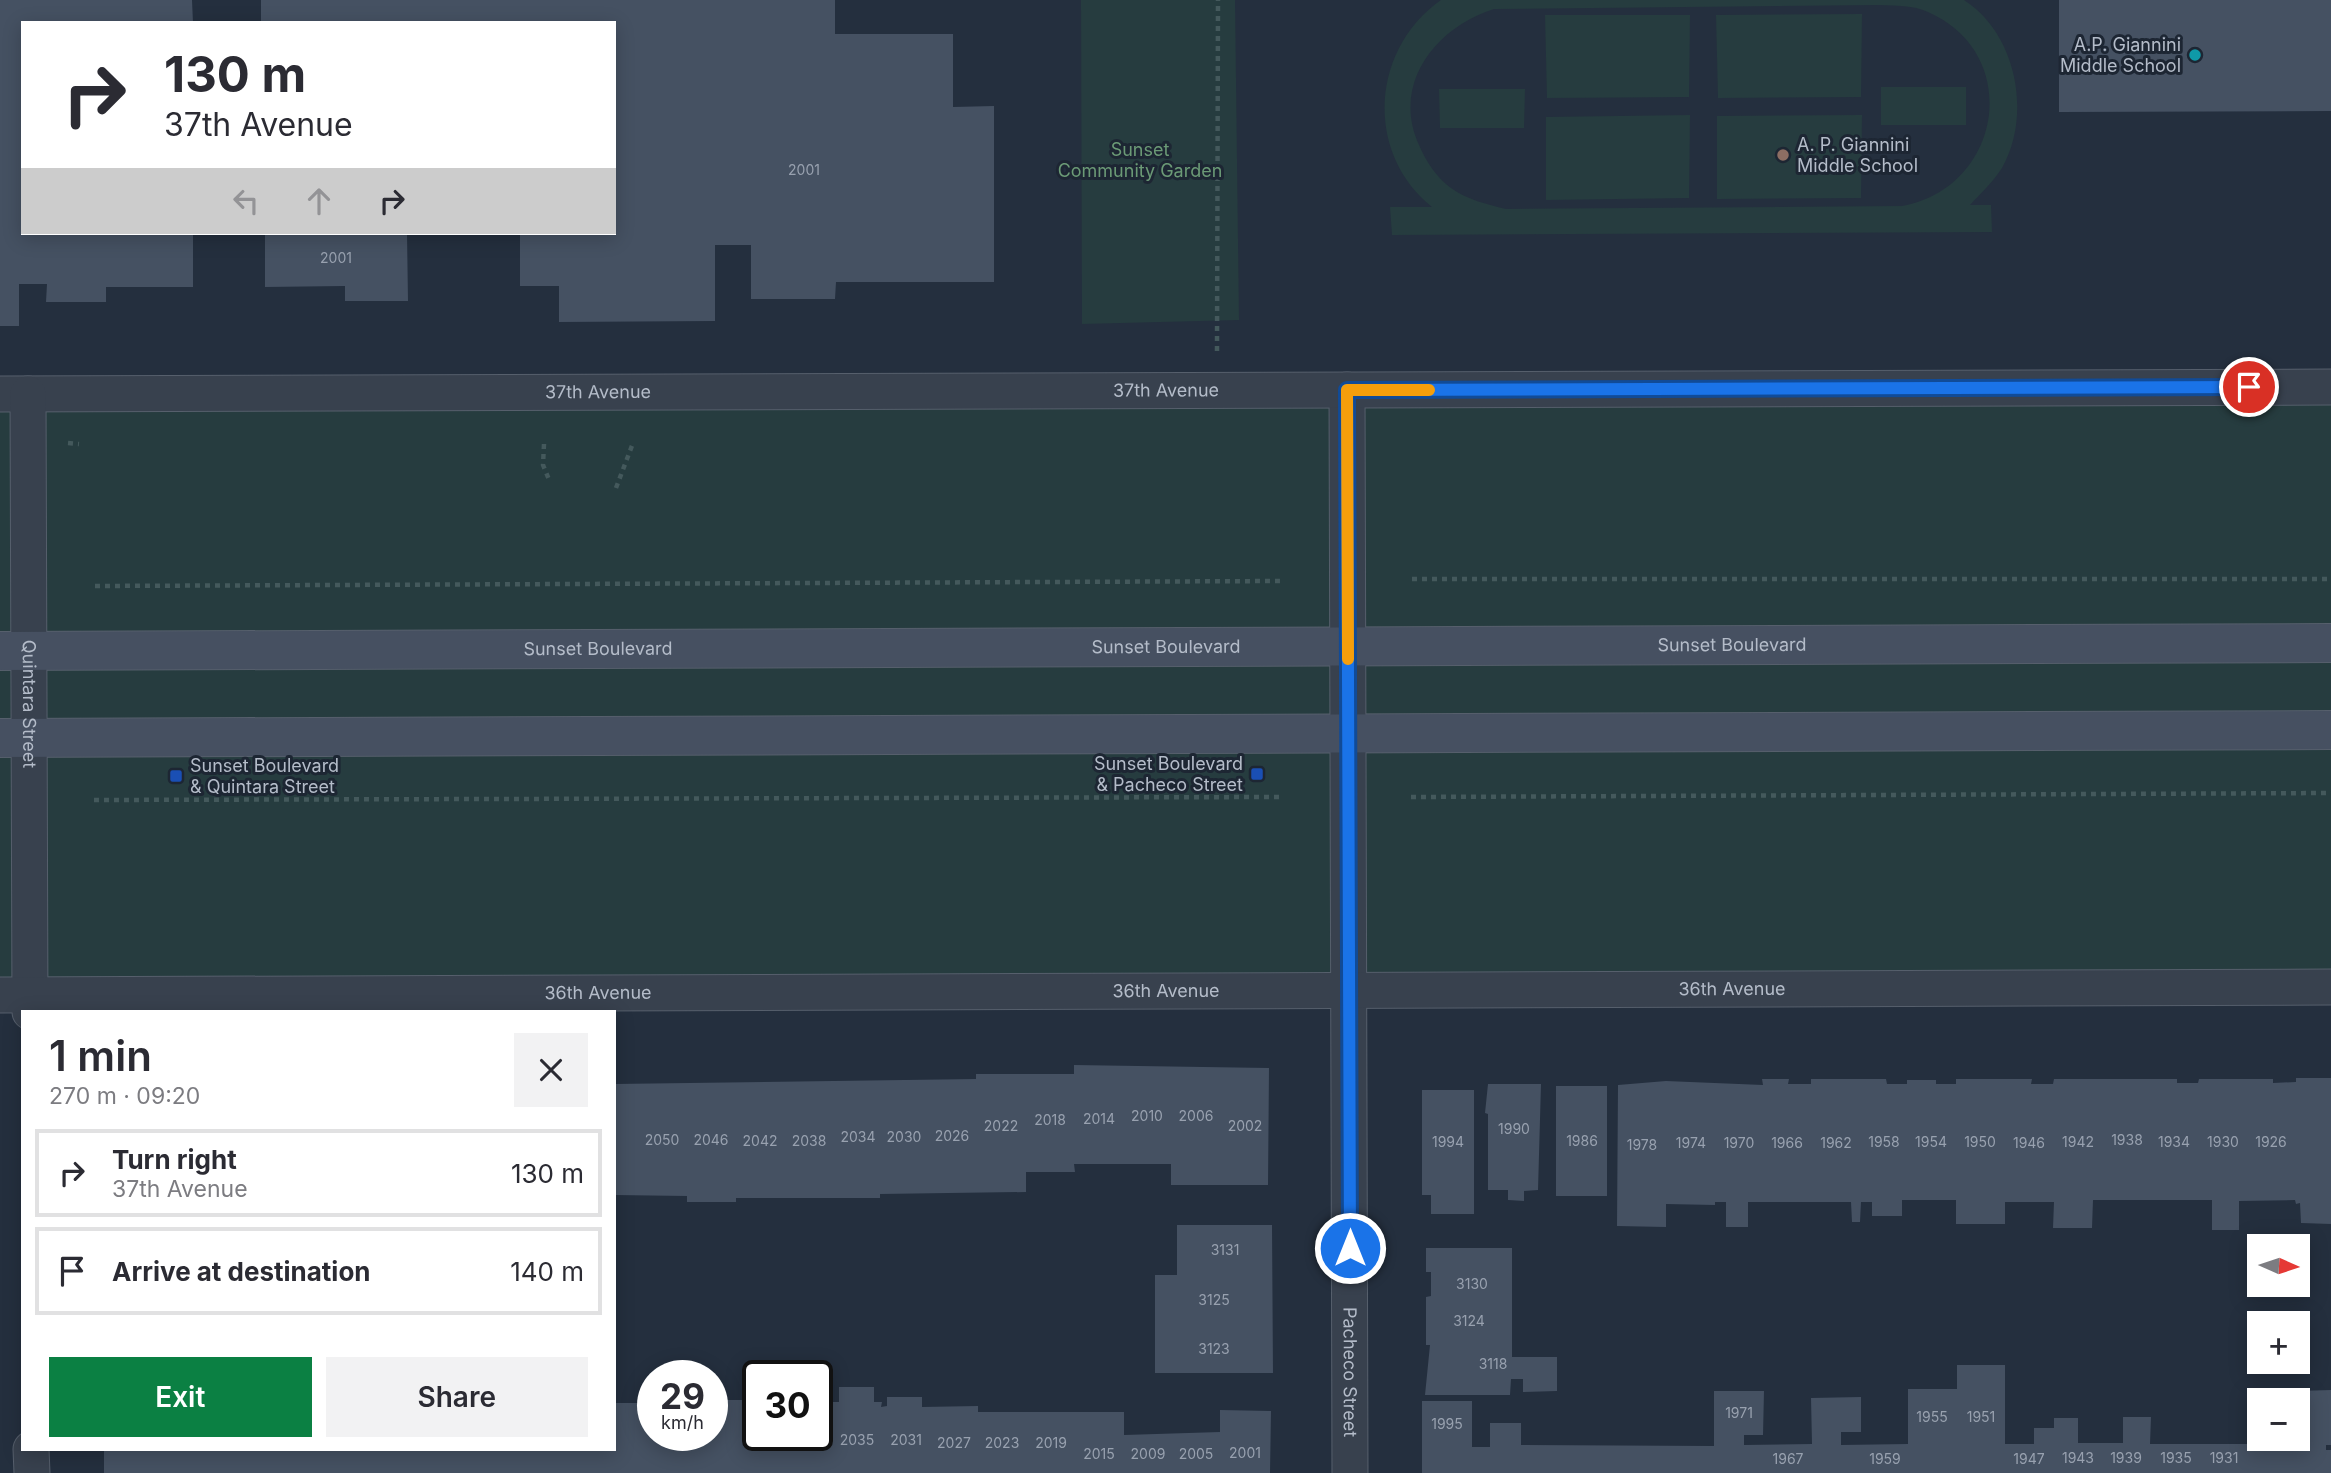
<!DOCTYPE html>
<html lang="en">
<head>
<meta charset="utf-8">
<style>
  :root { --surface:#fff; --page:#f2f2f3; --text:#2b2b33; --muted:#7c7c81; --line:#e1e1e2; --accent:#0b8043 }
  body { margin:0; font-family:Inter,sans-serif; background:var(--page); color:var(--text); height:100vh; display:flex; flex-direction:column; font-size:26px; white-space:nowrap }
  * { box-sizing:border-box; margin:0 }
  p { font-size:23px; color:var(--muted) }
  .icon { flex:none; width:38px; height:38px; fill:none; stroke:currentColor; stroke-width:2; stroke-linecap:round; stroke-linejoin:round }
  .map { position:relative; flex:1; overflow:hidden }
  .panel { position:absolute; left:21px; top:1010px; width:595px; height:441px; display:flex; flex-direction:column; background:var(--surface); border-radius:0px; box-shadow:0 4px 18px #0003 }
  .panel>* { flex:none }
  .hud { position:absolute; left:21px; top:21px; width:595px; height:214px; border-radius:0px; box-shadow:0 4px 18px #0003; background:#fff; color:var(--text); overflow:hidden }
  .needle { width:46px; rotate:93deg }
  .controls { position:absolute; left:2247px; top:1234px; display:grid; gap:14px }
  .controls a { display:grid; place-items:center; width:63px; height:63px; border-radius:0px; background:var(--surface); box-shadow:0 4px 18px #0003; font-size:35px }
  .speed { position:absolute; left:637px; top:1360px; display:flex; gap:14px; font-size:35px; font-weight:700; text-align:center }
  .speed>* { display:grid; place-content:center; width:91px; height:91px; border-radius:50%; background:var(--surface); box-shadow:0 4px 18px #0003; line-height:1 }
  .speed small { font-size:18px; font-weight:400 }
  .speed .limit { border:4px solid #111; border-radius:10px; background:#fff; color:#111 }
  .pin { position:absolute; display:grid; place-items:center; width:60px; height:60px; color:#fff; margin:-30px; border:4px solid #fff; border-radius:50%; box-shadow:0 2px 7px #0007 }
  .me { position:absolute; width:77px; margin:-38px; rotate:0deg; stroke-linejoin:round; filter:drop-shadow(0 0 5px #0008) }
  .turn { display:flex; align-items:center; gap:24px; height:147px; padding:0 28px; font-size:32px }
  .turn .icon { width:91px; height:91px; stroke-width:2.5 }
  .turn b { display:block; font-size:49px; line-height:60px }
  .lanes { display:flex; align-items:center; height:66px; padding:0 28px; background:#0003; justify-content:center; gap:35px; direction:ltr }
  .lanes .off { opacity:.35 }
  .round { display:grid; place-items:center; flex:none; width:74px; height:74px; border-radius:0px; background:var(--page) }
  .headline { display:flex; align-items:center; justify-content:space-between; height:119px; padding:0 28px }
  h1 { font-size:42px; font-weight:600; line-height:52px }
  .button { display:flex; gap:14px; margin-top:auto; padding:14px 28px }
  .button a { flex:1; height:80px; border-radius:0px; background:var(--accent); color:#fff; font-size:28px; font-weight:600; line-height:80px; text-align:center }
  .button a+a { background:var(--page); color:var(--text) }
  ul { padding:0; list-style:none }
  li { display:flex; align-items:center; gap:21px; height:88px; margin:0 14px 10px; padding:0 14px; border:4px solid var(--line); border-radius:0px }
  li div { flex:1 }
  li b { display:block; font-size:26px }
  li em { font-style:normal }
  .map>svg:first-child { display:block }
  .green { fill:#263c3f; fill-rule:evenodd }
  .building { fill:#455162 }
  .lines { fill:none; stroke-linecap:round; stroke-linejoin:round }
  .street-casing { stroke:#565f6c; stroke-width:37 }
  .secondary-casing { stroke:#565f6c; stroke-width:40 }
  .path { stroke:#44595c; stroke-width:4.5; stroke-dasharray:5 5; stroke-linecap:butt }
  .street { stroke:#38414e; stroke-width:35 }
  .secondary { stroke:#465061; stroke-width:38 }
  .route-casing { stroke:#114b97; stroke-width:18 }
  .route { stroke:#1a73e8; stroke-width:12 }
  .slow { stroke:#f59e0b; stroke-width:12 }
  .culture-dot { fill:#0f9aa8; stroke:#1d2633; stroke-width:2.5 }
  .education-dot { fill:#8d6e63; stroke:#1d2633; stroke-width:2.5 }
  .transit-dot { fill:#1a4fb4; stroke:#1d2633; stroke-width:2.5 }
  .labels { text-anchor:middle; stroke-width:6; stroke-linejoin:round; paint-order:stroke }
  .number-label { font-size:14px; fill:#98a1af }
  .poi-label { font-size:18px; fill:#b4bcc9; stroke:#1d2633; text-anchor:end }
  .park-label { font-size:18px; fill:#6b9a76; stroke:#1d2633 }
  .street-label { font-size:18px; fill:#b4bcc9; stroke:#1d2633 }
</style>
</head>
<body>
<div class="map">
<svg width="2331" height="1473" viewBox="0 0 2331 1473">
  <rect width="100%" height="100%" fill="#242f3e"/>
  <g class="green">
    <path d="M1081,0H1235L1239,320L1082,324Z"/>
    <path d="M1441,0H1964C2017,34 2032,115 2002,168C1993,182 1981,193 1970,205H1991L1992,232L1392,235L1390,207H1432C1364,153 1371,49 1441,0ZM1880,5C1896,6 1913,5 1928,12C2024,54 2002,188 1902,206L1506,209C1486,204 1468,200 1451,188C1436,177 1426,161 1419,145C1391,84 1436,27 1494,9Z"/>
    <path d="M1862,14L1861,97L1718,98L1716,15Z"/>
    <path d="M1545,15H1690L1689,97L1547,98Z"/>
    <rect x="1881" y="87" width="85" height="38"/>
    <path d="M1439,89H1525L1524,128H1440Z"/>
    <path d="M1690,115L1689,198L1546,200V117Z"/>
    <path d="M1862,115L1861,198L1717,199V116Z"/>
    <path d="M2331,387V987L0,995V394Z"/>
  </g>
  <g class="building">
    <path d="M0,0H192L193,23H23V233H193V287H106V302H46L47,284H19V326H0Z"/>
    <path d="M261,0H835V34H953V107L994,106V282H836L835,299H751V245H715V321L559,322V286H520V233H614V23H261Z"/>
    <path d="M2059,0H2331V111L2059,112Z"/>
    <path d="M265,233H407L408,301H345V286L265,287Z"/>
    <path d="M1074,1065L1269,1068L1268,1185H1171V1164H1074L1075,1172H1026V1192L880,1194V1198H736V1202H687V1196L614,1195V1084L976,1079V1074H1074Z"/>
    <path d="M2296,1078H2331V1224L2301,1223L2300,1203L2296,1204L2295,1200L2239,1201V1230H2212V1200H2093L2092,1228H2053L2054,1202H2005V1224H1956V1200H1902V1216H1872V1202H1861L1860,1222H1852L1851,1202H1748V1227H1726V1202H1715V1205L1666,1204V1227L1617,1226L1618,1085L1666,1081L1763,1085L1762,1079H1789L1788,1084H1811V1079H1886L1887,1084H1907V1080H1936V1084H1956V1079H2032L2031,1084H2053L2054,1079H2177V1083H2198L2199,1079H2273V1083L2296,1082Z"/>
    <path d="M1488,1084H1541L1538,1190L1524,1191V1201L1508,1200V1190H1488V1114L1485,1113Z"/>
    <rect x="1556" y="1086" width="51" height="110"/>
    <path d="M1422,1090H1474V1214H1431V1195H1422Z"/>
    <path d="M1177,1225H1272L1273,1373H1155V1275H1177Z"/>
    <path d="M1426,1248H1512V1357H1557V1391L1523,1392V1379H1511L1510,1395H1425L1430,1345H1426V1297L1431,1296V1272H1426Z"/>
    <path d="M1957,1365H2005V1444H2034V1428H2054V1418H2078V1443H2123V1417H2151L2150,1444H2295L2296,1391L2331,1390V1445H2326V1450H2331V1473H1422V1401H1472V1447H1490V1423H1521V1445L1714,1446V1391H1764L1763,1435H1744V1445L1812,1444L1811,1398L1861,1397V1432H1841V1445L1908,1444V1389H1957Z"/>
    <path d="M839,1387H874V1402H882L881,1407L887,1406V1397H922V1407L978,1406V1412H1124V1435L1220,1432V1410L1271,1411L1270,1473H104V1449H614V1403H653V1435H712V1400H758V1435H817V1402H839Z"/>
  </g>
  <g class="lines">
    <g class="street-casing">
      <g id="street">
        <path id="s1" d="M1347,390L1350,1473"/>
        <path id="s2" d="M0,394L2331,387"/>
        <path id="s3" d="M28,394L30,1012"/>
        <path id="s4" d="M0,995L2331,987"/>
        <path d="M31,1449L32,1473"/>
      </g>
    </g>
    <g class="secondary-casing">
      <g id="secondary">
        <path id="s5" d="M0,651L2331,643"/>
        <path d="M0,738L2331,730"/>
      </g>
    </g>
    <g class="path">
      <path d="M1217,351L1218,0"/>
      <path d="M68,443L79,444"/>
      <path d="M544,444L543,465L550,482"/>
      <path d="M616,488L633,443"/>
      <path d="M1412,579H2331"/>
      <path d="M95,586L1282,581"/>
      <path d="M1411,797L2331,793"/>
      <path d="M94,800L1281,797"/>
    </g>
    <use href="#street" class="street"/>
    <use href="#secondary" class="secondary"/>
  </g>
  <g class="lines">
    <g class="route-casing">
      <path id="route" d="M1350,1248L1347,390L2249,387"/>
    </g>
    <use href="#route" class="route"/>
    <path class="slow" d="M1348,659L1347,390H1429"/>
  </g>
  <circle class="culture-dot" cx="2195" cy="55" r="7"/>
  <circle class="education-dot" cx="1783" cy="155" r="7"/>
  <g class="transit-dot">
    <rect x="1250" y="767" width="14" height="14" rx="3.5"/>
    <rect x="169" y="769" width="14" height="14" rx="3.5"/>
  </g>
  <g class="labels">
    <g class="number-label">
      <text x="804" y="175">2001</text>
      <text x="336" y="263">2001</text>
      <text x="1147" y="1121">2010</text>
      <text x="1196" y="1121">2006</text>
      <text x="1099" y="1124">2014</text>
      <text x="1050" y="1125">2018</text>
      <text x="1001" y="1131">2022</text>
      <text x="1245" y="1131">2002</text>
      <text x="1514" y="1134">1990</text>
      <text x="952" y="1141">2026</text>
      <text x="858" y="1142">2034</text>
      <text x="904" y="1142">2030</text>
      <text x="662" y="1145">2050</text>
      <text x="711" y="1145">2046</text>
      <text x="2127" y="1145">1938</text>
      <text x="760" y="1146">2042</text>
      <text x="809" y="1146">2038</text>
      <text x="1582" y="1146">1986</text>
      <text x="1448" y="1147">1994</text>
      <text x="1884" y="1147">1958</text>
      <text x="1931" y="1147">1954</text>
      <text x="1980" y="1147">1950</text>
      <text x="2078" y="1147">1942</text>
      <text x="2174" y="1147">1934</text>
      <text x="2223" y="1147">1930</text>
      <text x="2271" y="1147">1926</text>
      <text x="1691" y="1148">1974</text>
      <text x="1739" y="1148">1970</text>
      <text x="1787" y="1148">1966</text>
      <text x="1836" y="1148">1962</text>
      <text x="2029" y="1148">1946</text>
      <text x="1642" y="1150">1978</text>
      <text x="1225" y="1255">3131</text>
      <text x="1472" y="1289">3130</text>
      <text x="1214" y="1305">3125</text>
      <text x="1469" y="1326">3124</text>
      <text x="1214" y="1354">3123</text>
      <text x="1493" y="1369">3118</text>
      <text x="1739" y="1418">1971</text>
      <text x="1932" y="1422">1955</text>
      <text x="1981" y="1422">1951</text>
      <text x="1447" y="1429">1995</text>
      <text x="857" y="1445">2035</text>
      <text x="906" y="1445">2031</text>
      <text x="954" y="1448">2027</text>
      <text x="1002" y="1448">2023</text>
      <text x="1051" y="1448">2019</text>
      <text x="1245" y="1458">2001</text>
      <text x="1099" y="1459">2015</text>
      <text x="1148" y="1459">2009</text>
      <text x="1196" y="1459">2005</text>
      <text x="2078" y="1463">1943</text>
      <text x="2126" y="1463">1939</text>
      <text x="2176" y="1463">1935</text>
      <text x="2224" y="1463">1931</text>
      <text x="1788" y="1464">1967</text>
      <text x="1885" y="1464">1959</text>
      <text x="2029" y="1464">1947</text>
    </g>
    <g class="poi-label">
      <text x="2181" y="51">A.P. Giannini<tspan x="2181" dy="21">Middle School</tspan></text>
      <text x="1797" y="151" text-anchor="start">A. P. Giannini<tspan x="1797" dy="21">Middle School</tspan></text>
      <text x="1243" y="770">Sunset Boulevard<tspan x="1243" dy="21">&amp; Pacheco Street</tspan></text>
      <text x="190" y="772" text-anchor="start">Sunset Boulevard<tspan x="190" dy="21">&amp; Quintara Street</tspan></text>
    </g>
    <g class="park-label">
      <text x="1140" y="156">Sunset<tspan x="1140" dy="21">Community Garden</tspan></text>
    </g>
    <g class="street-label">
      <text dy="6" stroke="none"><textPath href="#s2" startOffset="1166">37th Avenue</textPath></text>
      <text dy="6" stroke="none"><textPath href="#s2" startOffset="598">37th Avenue</textPath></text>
      <text dy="6" stroke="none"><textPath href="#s5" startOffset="1732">Sunset Boulevard</textPath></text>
      <text dy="6" stroke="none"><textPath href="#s5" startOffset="1166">Sunset Boulevard</textPath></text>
      <text dy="6" stroke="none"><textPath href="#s5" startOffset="598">Sunset Boulevard</textPath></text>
      <text dy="6" stroke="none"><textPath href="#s3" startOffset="310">Quintara Street</textPath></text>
      <text dy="6" stroke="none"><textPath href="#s4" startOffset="1732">36th Avenue</textPath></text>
      <text dy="6" stroke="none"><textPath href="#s4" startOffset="1166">36th Avenue</textPath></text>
      <text dy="6" stroke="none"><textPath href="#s4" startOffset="598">36th Avenue</textPath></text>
      <text dy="6" stroke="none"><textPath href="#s1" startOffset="982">Pacheco Street</textPath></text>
    </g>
  </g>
</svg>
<div class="controls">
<a><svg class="needle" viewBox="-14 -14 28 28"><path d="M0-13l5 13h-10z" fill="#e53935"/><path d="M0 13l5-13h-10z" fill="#7c7c81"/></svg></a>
<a>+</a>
<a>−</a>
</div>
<div class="speed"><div>29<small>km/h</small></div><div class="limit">30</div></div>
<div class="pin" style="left:2249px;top:387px;background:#d93025"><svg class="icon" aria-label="arrive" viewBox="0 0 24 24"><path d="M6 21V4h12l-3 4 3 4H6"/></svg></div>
<svg class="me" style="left:1350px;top:1248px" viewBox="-20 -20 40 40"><circle r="17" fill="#1a73e8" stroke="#fff" stroke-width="3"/><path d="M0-11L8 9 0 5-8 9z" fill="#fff"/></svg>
<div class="hud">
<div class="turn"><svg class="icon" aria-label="right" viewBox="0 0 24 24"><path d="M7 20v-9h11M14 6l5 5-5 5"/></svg><div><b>130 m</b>37th Avenue</div></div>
<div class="lanes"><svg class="icon off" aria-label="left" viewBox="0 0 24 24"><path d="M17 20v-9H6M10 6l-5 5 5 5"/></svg><svg class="icon off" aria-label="ahead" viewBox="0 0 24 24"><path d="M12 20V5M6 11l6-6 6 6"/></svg><svg class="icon" aria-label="right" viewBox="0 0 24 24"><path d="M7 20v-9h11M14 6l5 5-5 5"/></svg></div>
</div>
<section class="panel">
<div class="headline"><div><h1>1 min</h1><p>270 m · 09:20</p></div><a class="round"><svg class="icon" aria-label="close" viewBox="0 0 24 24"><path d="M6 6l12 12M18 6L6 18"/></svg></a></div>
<ul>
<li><svg class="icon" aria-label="right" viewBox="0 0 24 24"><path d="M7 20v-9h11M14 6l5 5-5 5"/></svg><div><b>Turn right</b><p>37th Avenue</p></div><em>130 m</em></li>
<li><svg class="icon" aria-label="arrive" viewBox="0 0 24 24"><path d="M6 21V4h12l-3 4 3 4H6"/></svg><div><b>Arrive at destination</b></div><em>140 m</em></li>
</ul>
<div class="button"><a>Exit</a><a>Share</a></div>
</section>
</div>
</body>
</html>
